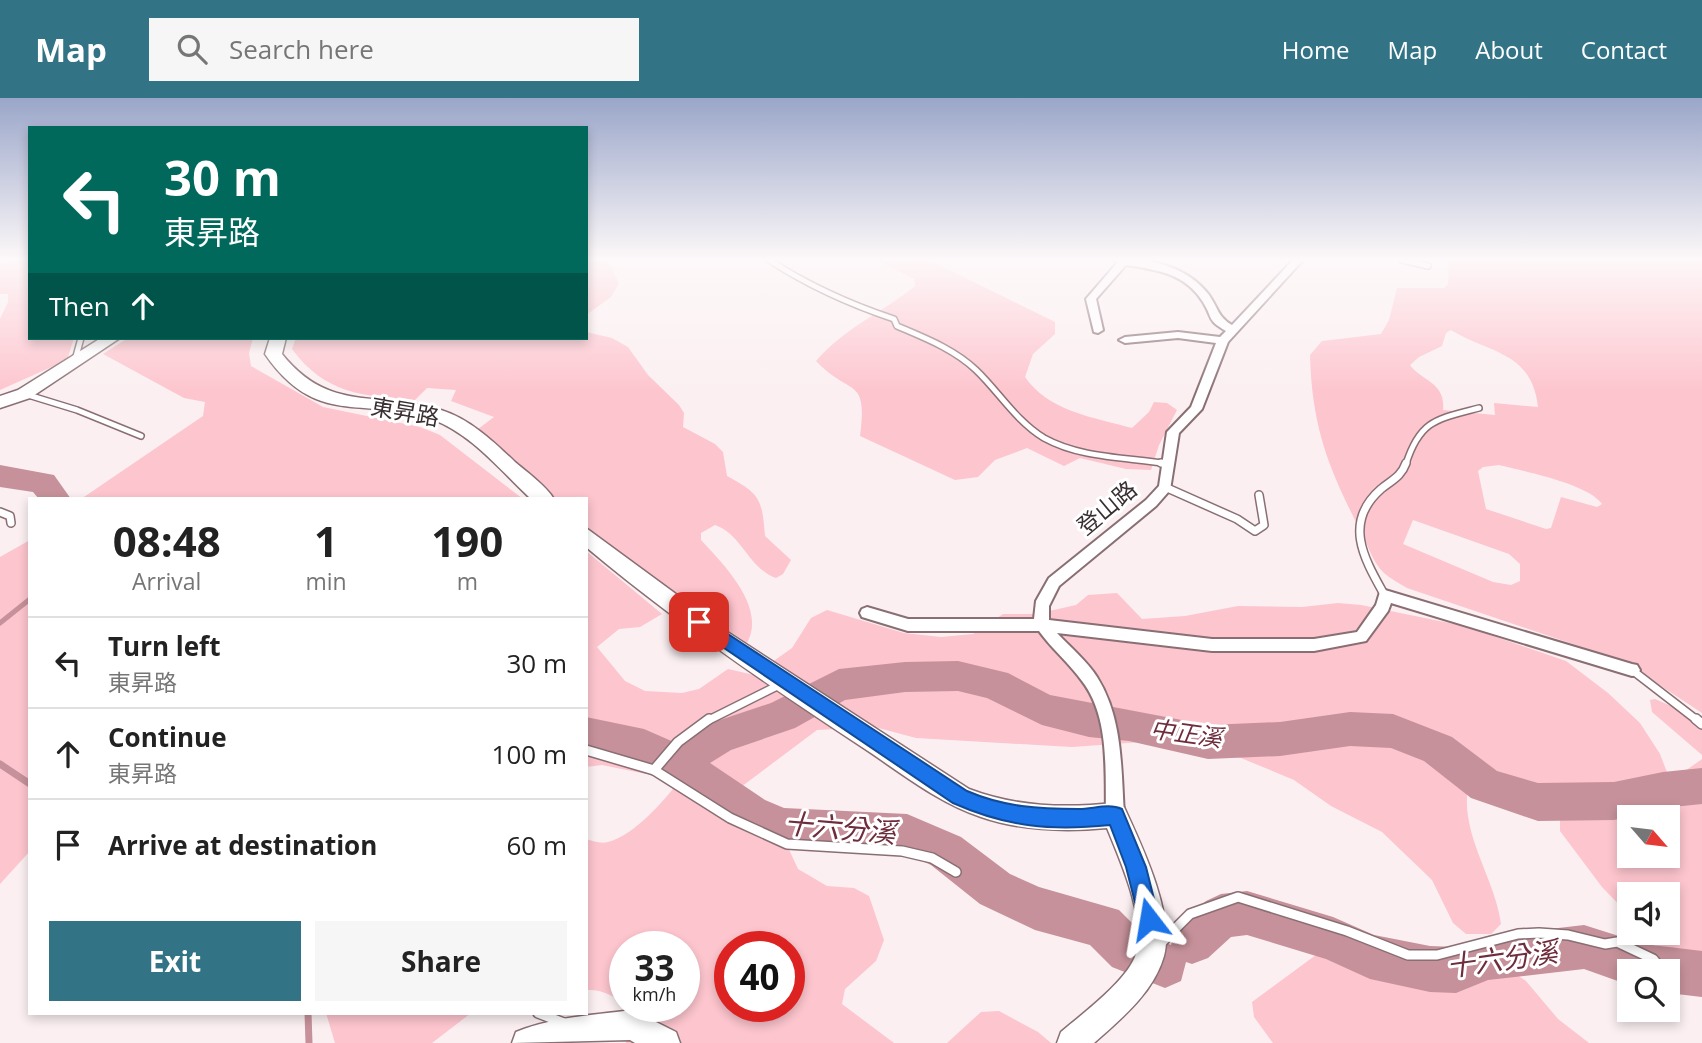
<!DOCTYPE html>
<html lang="en">
<head>
<meta charset="utf-8">
<style>
  :root { --surface:#fff; --page:#f6f6f6; --text:#222; --muted:#767676; --line:#e0e0e0; --accent:#327486 }
  body { margin:0; font-family:"Open Sans","Noto Sans TC",sans-serif; background:var(--page); color:var(--text); height:100vh; display:flex; flex-direction:column; font-size:26px; white-space:nowrap }
  * { box-sizing:border-box; margin:0 }
  p { font-size:23px; color:var(--muted) }
  .icon { flex:none; width:38px; height:38px; fill:none; stroke:currentColor; stroke-width:2; stroke-linecap:round; stroke-linejoin:round }
  .map { position:relative; flex:1; overflow:hidden }
  .side { position:absolute; left:28px; top:399px; width:560px; height:518px; display:flex; flex-direction:column; background:var(--surface); border-radius:0px; box-shadow:0 4px 10px #0003 }
  .side>* { flex:none }
  .banner { position:absolute; left:28px; top:28px; width:560px; height:214px; border-radius:0px; box-shadow:0 4px 10px #0003; background:#00695c; color:#fff; overflow:hidden }
  .needle { width:46px; rotate:118deg }
  .buttons { position:absolute; left:1617px; top:707px; display:grid; gap:14px }
  .buttons a { display:grid; place-items:center; width:63px; height:63px; border-radius:0px; background:var(--surface); box-shadow:0 4px 10px #0003; font-size:35px }
  .speed { position:absolute; left:609px; top:833px; display:flex; gap:14px; font-size:35px; font-weight:700; text-align:center }
  .speed>* { display:grid; place-content:center; width:91px; height:91px; border-radius:50%; background:var(--surface); box-shadow:0 4px 10px #0003; line-height:1 }
  .speed small { font-size:18px; font-weight:400 }
  .speed .limit { border:10px solid #d22; background:#fff; color:#111 }
  .pin { position:absolute; display:grid; place-items:center; width:60px; height:60px; color:#fff; margin:-30px; border-radius:14px; box-shadow:0 4px 10px #0006 }
  .me { position:absolute; width:77px; margin:-38px; rotate:346deg; stroke-linejoin:round; filter:drop-shadow(0 0 5px #0008) }
  .turn { display:flex; align-items:center; gap:24px; height:147px; padding:0 21px; font-size:32px }
  .turn .icon { width:91px; height:91px; stroke-width:2.5 }
  .turn b { display:block; font-size:49px; line-height:60px }
  .then { display:flex; align-items:center; height:66px; padding:0 21px; background:#0003; gap:14px; font-size:26px }
  .eta { display:flex; justify-content:space-evenly; align-items:center; height:119px; text-align:center }
  .eta b { font-size:42px; font-weight:700; line-height:49px }
  .button { display:flex; gap:14px; margin-top:auto; padding:14px 21px }
  .button a { flex:1; height:80px; border-radius:0px; background:var(--accent); color:#fff; font-size:28px; font-weight:700; line-height:80px; text-align:center }
  .button a+a { background:var(--page); color:var(--text) }
  ul { padding:0; list-style:none }
  li { display:flex; align-items:center; gap:21px; height:91px; padding:0 21px; border-top:2px solid var(--line) }
  li div { flex:1 }
  li b { display:block; font-size:26px }
  li em { font-style:normal }
  header { display:flex; align-items:center; gap:42px; box-sizing:border-box; height:98px; padding:0 35px; background:var(--accent); color:#fff }
  header strong { font-size:33px }
  nav { display:flex; gap:38px; margin-inline-start:auto; font-size:24px }
  .search { width:490px; height:63px; background:var(--page); display:flex; align-items:center; gap:18px; box-sizing:border-box; padding:0 24px; border-radius:0px; color:var(--muted); font-size:26px }
  .map>svg:first-child { display:block }
  .green { fill:#fdc5ce; fill-rule:evenodd }
  .lines { fill:none; stroke-linecap:round; stroke-linejoin:round }
  .stream-far1 { stroke:#c6919a; stroke-width:5 }
  .stream { stroke:#c6919a; stroke-width:7 }
  .river { fill:#c6919a; fill-rule:evenodd }
  .lane-far2-casing { stroke:#896f73; stroke-width:8 }
  .lane-far1-casing { stroke:#896f73; stroke-width:10 }
  .lane-casing { stroke:#896f73; stroke-width:12 }
  .street-casing { stroke:#896f73; stroke-width:4 }
  .secondary-casing { stroke:#896f73; stroke-width:3 }
  .lane-far2 { stroke:#fff; stroke-width:5 }
  .lane-far1 { stroke:#fff; stroke-width:7 }
  .lane { stroke:#fff; stroke-width:9 }
  .street { fill:#fff; fill-rule:evenodd }
  .secondary { fill:#fff; fill-rule:evenodd }
  .route { fill:#1a73e8; stroke:#114b97; stroke-width:2 }
  .labels { text-anchor:middle; stroke-width:6; stroke-linejoin:round; paint-order:stroke }
  .street-label { font-size:23px; fill:#3a2f31; stroke:#fff }
  .water-label { font-size:24px; font-style:italic; fill:#6e2c3c; stroke:#fff }
  .near-water-label { font-size:28px; font-style:italic; fill:#6e2c3c; stroke:#fff }
</style>
</head>
<body>
<header>
<strong>Map</strong>
<div class="search"><svg class="icon" aria-label="search" viewBox="0 0 24 24"><circle cx="10" cy="10" r="6"/><path d="M15 15l6 6"/></svg>Search here</div>
<nav><a>Home</a><a>Map</a><a>About</a><a>Contact</a></nav>
</header>
<div class="map">
<svg width="1702" height="945" viewBox="0 0 1702 945">
  <rect width="100%" height="100%" fill="#fbeff1"/>
  <g class="green">
    <path d="M14,162H30V240H74L67,262L0,292V221L8,204V196H0V166Z"/>
    <path d="M586,162H607L619,185L611,199L586,217Z"/>
    <path d="M876,162H929L1055,224V236L1033,256L1025,279C1048,313 1095,320 1132,330L1149,314L1154,304L1167,305L1177,312L1159,347L1151,372L1126,371L1080,360L1064,368L1027,350L995,362L978,379L955,382L860,338C868,277 850,299 816,263C843,231 883,214 915,188L914,181Z"/>
    <path d="M1449,162H1702V615L1623,563L1407,490C1399,485 1391,481 1384,475C1372,464 1368,446 1360,432C1328,369 1312,329 1310,257L1322,243L1381,236L1389,222L1397,190H1444L1448,186ZM1451,232C1488,255 1532,253 1538,309L1494,305L1495,317L1443,312C1446,284 1421,283 1410,267L1419,259L1442,248L1446,235ZM1499,367C1523,373 1589,386 1602,406L1597,409L1561,399L1551,430L1546,431L1486,411L1478,373L1483,369ZM1413,422L1509,456L1520,466V483L1511,487L1493,484L1403,446Z"/>
    <path d="M586,234L612,240L628,249L648,277L679,307L684,315L683,329L715,346L723,354L727,378C760,396 762,400 765,438L791,462L783,476L776,480C747,469 743,437 715,427L701,435V442C723,466 767,509 747,545L657,485L586,428V401H556L478,331L494,319L451,303L456,292L427,290L415,302C363,298 325,296 292,251L296,240H586Z"/>
    <path d="M128,240H253L249,255L251,268L323,309L420,329L440,337L523,401H81L203,318L205,304L184,300L103,256Z"/>
    <path d="M30,442V753L0,786V459Z"/>
    <path d="M586,453L662,516L640,529L619,531L597,549L625,583L645,593L682,595L699,591L728,571L754,577L792,550L811,520L827,512L904,535L941,539L973,536L1003,516H1036L1076,507L1088,497L1117,495L1142,521L1185,518L1238,508L1302,509L1338,505L1361,507L1464,528L1566,563L1608,595L1640,625L1660,656L1668,677L1678,678L1702,661V889L1684,883L1647,835H1668V796H1629V817L1602,789L1560,733V713L1519,712L1484,692L1468,689C1460,736 1495,780 1501,826L1491,836H1466L1453,825L1432,782L1382,734L1331,708L1294,682L1241,660L1156,643L1072,649L916,640L875,629L817,632L733,695L786,745L798,771L827,788L854,790L869,798L884,842L876,863L845,891L842,906L894,945H626L628,912L625,908H684V849H625V908C614,897 601,891 586,892V741C593,743 601,746 608,744C634,738 667,700 683,678L656,664L646,676L602,667L586,669ZM1629,719H1668V758H1629ZM730,849H789V908H730Z"/>
    <path d="M1655,601L1671,608L1702,630V657L1652,614L1650,602Z"/>
    <path d="M1320,854L1457,888L1514,875L1526,883L1558,921L1589,945H1273L1254,919L1252,904Z"/>
    <path d="M999,913L1038,934L1051,945H947L981,914Z"/>
    <path d="M326,915H471L432,945H335Z"/>
  </g>
  <g class="lines">
    <path class="stream-far1" d="M0,525L30,501"/>
    <g class="stream">
      <path d="M0,666L30,686"/>
      <path d="M308,915L309,945"/>
    </g>
    <g class="river">
      <path d="M0,367L54,377L71,401H39L33,394L0,389Z"/>
      <path d="M958,563L1008,575L1050,597L1208,627L1280,624L1350,614L1393,616L1452,639L1497,673L1538,685L1614,684L1663,674L1702,670V706L1663,710L1614,722L1538,723L1471,700L1424,663L1391,650L1350,648L1280,658L1208,661L1129,643L1089,639L1042,627L987,600L958,593L905,594L845,602L795,630L731,652L710,665L765,702L784,710L907,716L961,739L1010,776L1039,789L1119,812L1143,836L1171,847L1176,828L1206,803L1221,796L1247,793L1333,819L1374,837L1430,848L1456,849L1488,838L1584,827L1644,846L1702,853V899L1668,895V873H1629V887L1584,871L1488,882L1456,895L1430,894L1370,881L1326,861L1247,837L1231,839L1208,860L1192,866L1186,864L1181,883L1165,890L1112,869L1090,847L1035,832L980,806L931,767L905,755L784,748L737,729L663,677L637,664L586,653V619L644,631L676,645L705,627L771,605L839,571L905,564Z"/>
    </g>
    <g class="lane-far2-casing">
      <g id="lane-far2">
        <path d="M769,162C809,188 849,206 894,221L897,228C925,240 954,251 976,272C999,294 1016,323 1044,340C1082,361 1128,359 1169,366"/>
        <path d="M1402,162L1428,168"/>
        <path d="M75,262L81,240"/>
        <path d="M25,296L77,312L141,338"/>
        <path d="M1406,366C1420,322 1437,321 1479,310"/>
      </g>
    </g>
    <g class="lane-far1-casing">
      <g id="lane-far1">
        <path d="M1161,365L1169,366"/>
        <path d="M1165,389L1237,421L1255,433L1264,427L1259,397"/>
        <path d="M0,414L10,418L11,425"/>
        <path d="M1385,498C1365,462 1342,425 1381,391C1392,382 1401,379 1406,365"/>
        <path d="M1632,572L1698,623"/>
        <path d="M707,623L781,586"/>
      </g>
    </g>
    <g class="lane-casing">
      <g id="lane">
        <path d="M1696,621L1702,626"/>
        <path d="M586,652L654,672L730,720L787,746L902,753L932,760L956,774"/>
        <path d="M654,672L678,644L709,621"/>
        <path d="M1160,846L1190,816L1238,799L1347,833L1408,857H1437L1518,836L1539,835L1568,837L1605,846L1617,844L1653,861L1663,873"/>
        <path d="M1668,880L1674,888"/>
        <path d="M538,915L564,925"/>
      </g>
    </g>
    <g class="street-casing">
      <path id="street" d="M1114,162C1148,159 1187,168 1209,197C1218,210 1218,219 1232,227L1293,162H1303L1228,244L1202,311L1179,335L1170,392L1156,408L1059,488L1049,508V522L1212,541H1314L1357,534L1376,507L1380,494L1385,492L1632,566L1637,567L1640,572L1637,577L1632,578L1391,505L1388,513L1366,543L1314,553H1212L1057,535C1070,549 1087,563 1097,579C1123,620 1121,670 1124,717L1121,723L1115,725L1109,723L1106,717C1105,674 1110,619 1082,583C1069,565 1052,551 1039,533H908L862,519L860,515L862,511L867,509L908,521H1034L1036,503L1049,480L1146,402L1159,388L1167,334L1191,309L1216,245L1178,240L1125,245L1119,242L1125,239L1178,234L1220,239L1226,233C1206,221 1214,222 1203,204C1185,175 1157,172 1126,167L1096,201L1103,232L1098,235L1094,234L1086,201L1117,165Z"/>
    </g>
    <g class="secondary-casing">
      <g id="secondary">
        <path d="M101,240H120L30,300L0,310V298L18,292Z"/>
        <path d="M270,240H286L282,256C330,316 377,292 441,312C470,321 494,344 515,364C528,375 545,387 554,401H531C502,374 470,334 431,321C361,298 316,330 265,256Z"/>
        <path d="M586,430L729,535L969,691C1016,709 1065,710 1115,705L1124,709C1141,746 1175,816 1164,858C1154,894 1121,921 1094,945H1057L1061,934C1082,916 1128,882 1136,856C1147,822 1120,762 1107,730C1065,734 1022,733 981,719C938,705 900,674 862,649C767,587 673,522 586,449Z"/>
        <path d="M632,912L676,934L680,945H635L630,942L512,945L516,934C552,919 594,917 632,912Z"/>
      </g>
    </g>
    <use href="#lane-far2" class="lane-far2"/>
    <use href="#lane-far1" class="lane-far1"/>
    <use href="#lane" class="lane"/>
    <use href="#street" class="street"/>
    <use href="#secondary" class="secondary"/>
  </g>
  <linearGradient id="sky" x2="0" y2="1"><stop stop-color="#9aa6c9"/><stop offset="0.55" stop-color="#fdf8f9"/><stop offset="1" stop-color="#fdf8f9" stop-opacity="0"/></linearGradient>
  <rect width="1702" height="294" fill="url(#sky)"/>
  <path class="route" d="M699,517L967,693C1004,709 1039,711 1079,711C1093,711 1109,705 1122,711L1146,769L1159,821L1156,828L1149,831L1141,828L1126,769L1110,727C1051,733 1007,729 953,705L693,529V519Z"/>
  <g class="labels">
    <g class="street-label">
      <text transform="translate(405 314) rotate(10)" y="8">東昇路</text>
      <text transform="translate(1107 410) rotate(-40)" y="8">登山路</text>
    </g>
    <g class="water-label">
      <text transform="translate(1186 636) rotate(8)" y="8">中正溪</text>
    </g>
    <g class="near-water-label">
      <text transform="translate(840 730) rotate(5)" y="10">十六分溪</text>
      <text transform="translate(1502 861) rotate(-8)" y="10">十六分溪</text>
    </g>
  </g>
</svg>
<div class="buttons">
<a><svg class="needle" viewBox="-14 -14 28 28"><path d="M0-13l5 13h-10z" fill="#e53935"/><path d="M0 13l5-13h-10z" fill="#767676"/></svg></a>
<a><svg class="icon" aria-label="sound" viewBox="0 0 24 24"><path d="M4 9h4l5-4v14l-5-4H4zM17 9q2 3 0 6"/></svg></a>
<a><svg class="icon" aria-label="search" viewBox="0 0 24 24"><circle cx="10" cy="10" r="6"/><path d="M15 15l6 6"/></svg></a>
</div>
<div class="speed"><div>33<small>km/h</small></div><div class="limit">40</div></div>
<div class="pin" style="left:699px;top:524px;background:#d93025"><svg class="icon" aria-label="arrive" viewBox="0 0 24 24"><path d="M6 21V4h12l-3 4 3 4H6"/></svg></div>
<svg class="me" style="left:1149px;top:821px" viewBox="-20 -20 40 40"><path d="M0-17L14 15 0 8-14 15z" fill="#1a73e8" stroke="#fff" stroke-width="4"/></svg>
<div class="banner">
<div class="turn"><svg class="icon" aria-label="left" viewBox="0 0 24 24"><path d="M17 20v-9H6M10 6l-5 5 5 5"/></svg><div><b>30 m</b>東昇路</div></div>
<div class="then">Then<svg class="icon" aria-label="ahead" viewBox="0 0 24 24"><path d="M12 20V5M6 11l6-6 6 6"/></svg></div>
</div>
<section class="side">
<div class="eta">
<div><b>08:48</b><p>Arrival</p></div>
<div><b>1</b><p>min</p></div>
<div><b>190</b><p>m</p></div>
</div>
<ul>
<li><svg class="icon" aria-label="left" viewBox="0 0 24 24"><path d="M17 20v-9H6M10 6l-5 5 5 5"/></svg><div><b>Turn left</b><p>東昇路</p></div><em>30 m</em></li>
<li><svg class="icon" aria-label="ahead" viewBox="0 0 24 24"><path d="M12 20V5M6 11l6-6 6 6"/></svg><div><b>Continue</b><p>東昇路</p></div><em>100 m</em></li>
<li><svg class="icon" aria-label="arrive" viewBox="0 0 24 24"><path d="M6 21V4h12l-3 4 3 4H6"/></svg><div><b>Arrive at destination</b></div><em>60 m</em></li>
</ul>
<div class="button"><a>Exit</a><a>Share</a></div>
</section>
</div>
</body>
</html>
